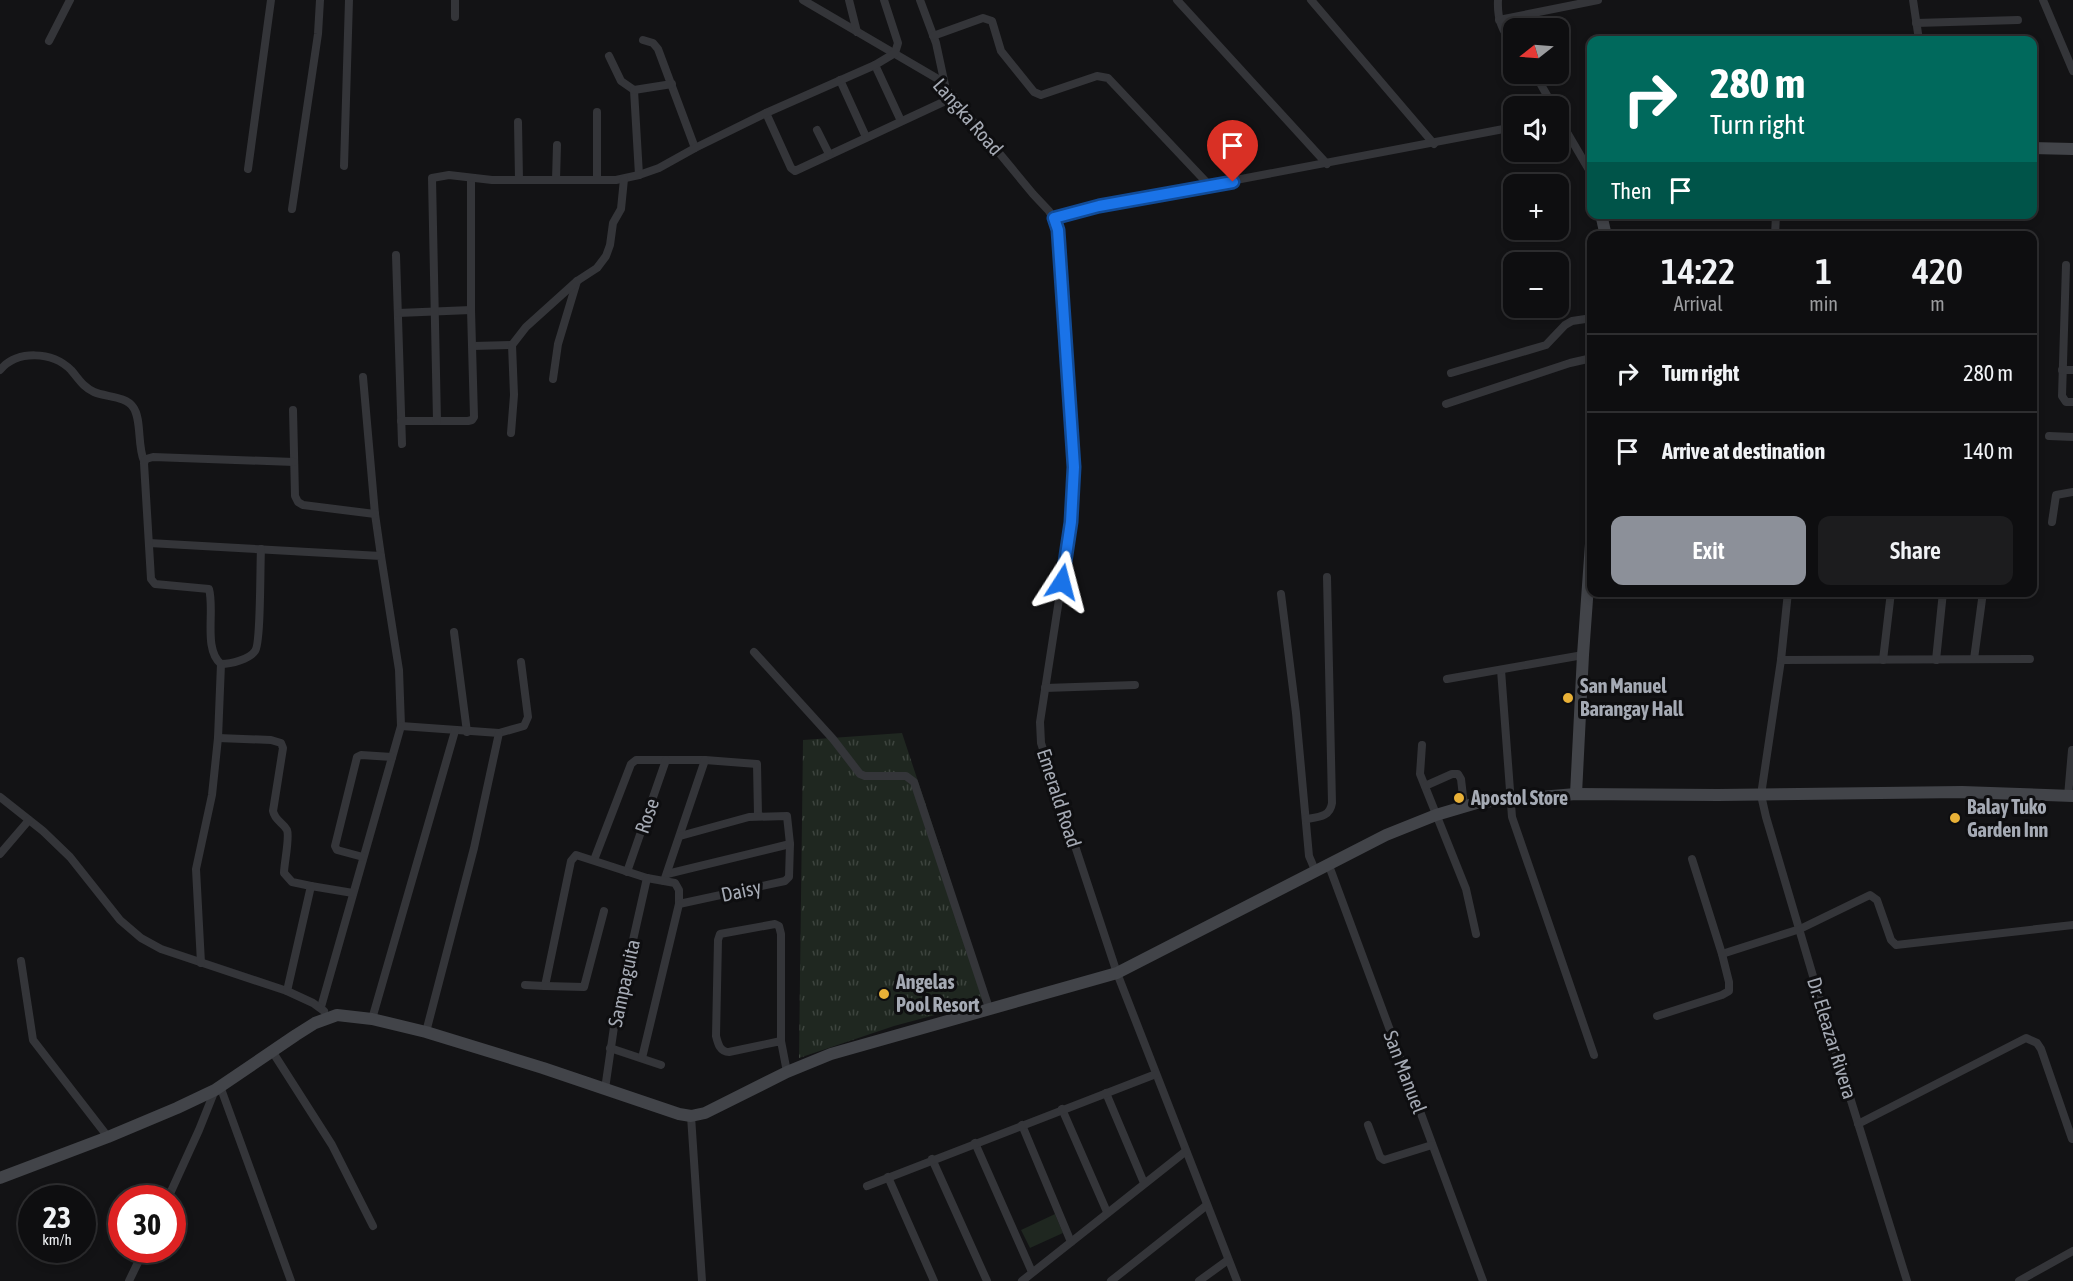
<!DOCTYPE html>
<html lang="en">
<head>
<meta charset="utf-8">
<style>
  :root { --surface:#0e0e10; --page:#1c1c1e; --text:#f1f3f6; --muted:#9b9c9f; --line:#2e2e30; --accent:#8c9099 }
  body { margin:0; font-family:"Asap Condensed",sans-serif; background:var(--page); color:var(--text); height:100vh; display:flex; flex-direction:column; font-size:22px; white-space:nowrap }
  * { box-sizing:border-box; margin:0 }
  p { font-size:20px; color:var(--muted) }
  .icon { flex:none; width:33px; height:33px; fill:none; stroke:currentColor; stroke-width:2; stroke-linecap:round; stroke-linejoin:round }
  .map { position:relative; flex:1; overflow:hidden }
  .panel { position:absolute; left:1587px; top:231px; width:450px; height:366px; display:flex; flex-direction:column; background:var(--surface); border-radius:12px; box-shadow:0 3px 9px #0003,0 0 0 2px var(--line) }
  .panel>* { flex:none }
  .top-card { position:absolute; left:1587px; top:36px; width:450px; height:183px; border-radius:12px; box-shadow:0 3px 9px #0003,0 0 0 2px var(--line); background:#00695c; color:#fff; overflow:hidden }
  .needle { width:39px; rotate:253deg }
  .controls { position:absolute; left:1503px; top:18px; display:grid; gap:12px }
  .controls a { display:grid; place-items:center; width:66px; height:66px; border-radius:12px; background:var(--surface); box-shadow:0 3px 9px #0003,0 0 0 2px var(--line); font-size:30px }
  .speed { position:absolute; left:18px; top:1185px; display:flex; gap:12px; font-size:30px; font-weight:700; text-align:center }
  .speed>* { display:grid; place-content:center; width:78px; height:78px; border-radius:50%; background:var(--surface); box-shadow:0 3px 9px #0003,0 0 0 2px var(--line); line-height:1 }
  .speed small { font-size:15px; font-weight:400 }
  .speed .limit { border:9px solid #d22; background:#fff; color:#111 }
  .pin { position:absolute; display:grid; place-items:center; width:51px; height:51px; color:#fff; margin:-62px -26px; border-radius:50% 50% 50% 0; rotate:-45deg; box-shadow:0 0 6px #0007 }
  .pin .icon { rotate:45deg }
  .me { position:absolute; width:66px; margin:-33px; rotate:9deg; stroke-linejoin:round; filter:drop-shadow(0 0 4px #0008) }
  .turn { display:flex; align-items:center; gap:21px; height:126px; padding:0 24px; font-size:27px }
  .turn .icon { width:78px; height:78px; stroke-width:2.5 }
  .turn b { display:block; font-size:42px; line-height:51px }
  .then { display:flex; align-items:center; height:57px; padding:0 24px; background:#0003; gap:12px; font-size:22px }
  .eta { display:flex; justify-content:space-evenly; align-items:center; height:102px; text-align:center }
  .eta b { font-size:36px; font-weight:600; line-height:42px }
  .action { display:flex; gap:12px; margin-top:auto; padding:12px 24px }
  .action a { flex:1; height:69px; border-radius:12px; background:var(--accent); color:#fff; font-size:24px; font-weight:600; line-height:69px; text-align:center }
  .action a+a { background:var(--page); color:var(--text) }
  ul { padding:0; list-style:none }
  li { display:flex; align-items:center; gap:18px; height:78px; padding:0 24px; border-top:2px solid var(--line) }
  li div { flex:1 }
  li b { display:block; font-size:22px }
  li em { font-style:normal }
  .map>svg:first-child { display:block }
  .grass { fill:#1f2720 }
  .park { fill:url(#park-tufts) }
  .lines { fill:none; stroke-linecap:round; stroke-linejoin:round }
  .street { stroke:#343539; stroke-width:8 }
  .secondary { stroke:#424449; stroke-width:12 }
  .route-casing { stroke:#114b97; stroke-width:15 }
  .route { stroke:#1a73e8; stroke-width:10 }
  .poi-dot { fill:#e9b137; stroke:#0e0e10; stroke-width:2 }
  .labels { text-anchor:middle; stroke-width:6; stroke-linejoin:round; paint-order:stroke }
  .street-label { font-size:20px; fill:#a5aab4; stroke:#0e0e10 }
  .poi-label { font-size:20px; font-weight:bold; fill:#a5aab4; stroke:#0e0e10; text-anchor:start }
</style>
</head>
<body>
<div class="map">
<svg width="2073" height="1281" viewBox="0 0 2073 1281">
  <defs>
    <pattern id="park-tufts" width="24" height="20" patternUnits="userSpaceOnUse" patternTransform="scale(1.5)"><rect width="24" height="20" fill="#1f2720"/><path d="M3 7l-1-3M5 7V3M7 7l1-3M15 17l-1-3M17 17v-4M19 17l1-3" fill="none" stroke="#3d443e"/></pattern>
  </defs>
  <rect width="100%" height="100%" fill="#131315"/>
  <path class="grass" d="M1055,1214L1063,1233L1030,1248L1021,1230Z"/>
  <path class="park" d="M902,733L946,866L987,1001L894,1026L799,1058L803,740Z"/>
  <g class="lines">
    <g class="street">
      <path d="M455,0V17"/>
      <path d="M803,0L938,79L1033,194L1049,211L1056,224L1074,467L1071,522L1040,722L1041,743L1117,973L1237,1281"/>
      <path d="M849,0L857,32"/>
      <path d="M920,0L936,43L945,85"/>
      <path d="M1177,0L1327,164"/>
      <path d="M1311,0L1434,144"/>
      <path d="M1498,0C1497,19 1502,31 1514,46"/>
      <path d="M1913,0L1919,40"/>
      <path d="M2043,0L2073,71"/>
      <path d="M1499,20L1598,0"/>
      <path d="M1916,23L2018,20"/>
      <path d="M933,36L983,18L992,21L1001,51L1034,92L1041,95L1097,76L1108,78L1210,186"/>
      <path d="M643,40L653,43L658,49L695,148"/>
      <path d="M49,41L70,0"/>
      <path d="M609,56L621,81L634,90L639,175"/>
      <path d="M875,65L901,121"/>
      <path d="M1535,74L1553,106"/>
      <path d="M840,80L866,137"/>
      <path d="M634,90L672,84"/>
      <path d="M597,112V180"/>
      <path d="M766,113L791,168L795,171L954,97"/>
      <path d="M1558,117L1592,175"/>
      <path d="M518,122L519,180"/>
      <path d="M817,130L829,154"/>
      <path d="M344,166L349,0"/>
      <path d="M248,169L271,0"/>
      <path d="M556,180L557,145"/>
      <path d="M292,209L318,34L320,0"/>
      <path d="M1054,218L1099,206L1514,127"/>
      <path d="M1775,236L1776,214"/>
      <path d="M396,255L402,444"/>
      <path d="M2066,265L2062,396L2066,402H2073"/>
      <path d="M398,313L471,310"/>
      <path d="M473,346L512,345"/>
      <path d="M0,370C17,350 52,351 71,370C79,379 83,387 94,392C105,397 126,396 133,407C142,419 137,445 144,461"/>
      <path d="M2062,370H2073"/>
      <path d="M1451,373L1546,345L1565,325L1572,321L1592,318"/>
      <path d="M363,377L375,514L381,556"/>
      <path d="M553,379L558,344L577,281"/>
      <path d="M1446,404L1570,363L1592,358"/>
      <path d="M293,410L295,496L298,502L303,505L375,514"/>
      <path d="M401,421H468L472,420L474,417L471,310V179"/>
      <path d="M437,421L432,178L449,175L492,180H616L639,175L659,168L695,148L766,113L875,65L895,53L898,43L884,0"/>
      <path d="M511,433L514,395L512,345L526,327L577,281L597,268L606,256L610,245L613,223L621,209L624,179"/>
      <path d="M2049,436L2073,437"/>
      <path d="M2052,522L2056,495L2073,492"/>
      <path d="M149,543L381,556L399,670L401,726L321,1007"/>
      <path d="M1788,592L1781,660L1761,795L1766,817L1826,1020L1907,1281"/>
      <path d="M1281,594L1296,713L1309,856L1315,870"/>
      <path d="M454,632L467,732"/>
      <path d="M754,652L833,739L860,774L865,776H906L914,782L989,1008"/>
      <path d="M1974,659L1983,592"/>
      <path d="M1781,660L2030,659"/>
      <path d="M1883,660L1891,592"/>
      <path d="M1936,660L1943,592"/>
      <path d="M221,664C231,664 250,659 255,651C261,644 260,565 261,549"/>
      <path d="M1501,670L1512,817L1594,1055"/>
      <path d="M1447,679L1583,655"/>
      <path d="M1045,688L1135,685"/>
      <path d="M401,726L499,733L524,726L528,717L521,662"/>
      <path d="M218,738L271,740L281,743L283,748L273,811C275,821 283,822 287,830C290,837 284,864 284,873L292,882L311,886"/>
      <path d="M1422,745L1420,774L1466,889L1476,934"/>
      <path d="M1425,786L1452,774H1458L1461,779L1464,805"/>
      <path d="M2068,796L2072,750"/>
      <path d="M0,797L43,831L70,857L120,920L141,938L161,949L287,991L313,1003L324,1011"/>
      <path d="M1306,819C1319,817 1330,817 1332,803L1327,577"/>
      <path d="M0,854L29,820"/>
      <path d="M363,857L337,850L335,846L357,757L361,755L392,757"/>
      <path d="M594,860L631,764L636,760H705L757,764L758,816"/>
      <path d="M1328,863L1483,1281"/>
      <path d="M627,872L666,760"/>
      <path d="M667,874L790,844"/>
      <path d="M664,881L705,760"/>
      <path d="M1722,954L1800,929L1870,895L1877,900L1891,940L1896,945L2073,925"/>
      <path d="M21,961L33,1040L108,1137"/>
      <path d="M201,963L196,869L212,795L218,738L221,664C203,649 215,611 209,589L155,584L151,579L144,463L146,459L153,457L294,462"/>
      <path d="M525,985L545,986L571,861L576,855L647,878L675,883L679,890V904"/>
      <path d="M545,986L584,987L604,911"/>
      <path d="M287,991L311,886L353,893"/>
      <path d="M1657,1016L1722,995L1729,991V982L1722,954L1692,859"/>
      <path d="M372,1019L455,731"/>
      <path d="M426,1032L474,848L499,733"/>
      <path d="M781,1041L729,1052C720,1052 718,1044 716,1036L718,940L720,934L775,924L779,926L781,934V1041L787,1072"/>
      <path d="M610,1048L661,1065"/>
      <path d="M272,1051L332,1145L373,1226"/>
      <path d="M642,1058L679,904L785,881L789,877L790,844L787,816L749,817L680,836"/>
      <path d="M220,1086L291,1281"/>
      <path d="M605,1089L615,1020L647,878"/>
      <path d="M1106,1093L1144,1183"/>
      <path d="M1062,1109L1107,1212"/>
      <path d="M691,1116L702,1281"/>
      <path d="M1858,1124L2026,1038L2037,1043L2041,1049L2072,1139"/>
      <path d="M1022,1125L1071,1242"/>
      <path d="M1368,1125L1380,1157L1384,1160L1432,1145"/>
      <path d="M975,1143L1032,1272"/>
      <path d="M932,1159L987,1281"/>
      <path d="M888,1177L934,1281"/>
      <path d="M867,1186L1156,1074"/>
      <path d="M168,1198L199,1130L215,1090"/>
      <path d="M129,1281L144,1250"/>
      <path d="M1022,1281L1186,1151"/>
      <path d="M1111,1281L1207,1205"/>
      <path d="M1199,1281L1228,1260"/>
      <path d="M2019,1281L2073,1251"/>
    </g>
    <g class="secondary">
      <path d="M2032,148L2073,149"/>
      <path d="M1601,214L1606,236"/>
      <path d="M1576,794L1583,655L1592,530"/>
      <path d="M0,1178L108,1137L177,1108L215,1090L296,1035L315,1023L337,1015L372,1019L426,1032L543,1068L679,1114L691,1116L705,1113L787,1072L831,1054L1117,973L1386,835L1436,815L1480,802L1576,794L1718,795L1962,792L2073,796"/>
    </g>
  </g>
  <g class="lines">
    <g class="route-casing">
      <path id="route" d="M1062,582L1071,522L1074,467L1058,230L1054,218L1099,206L1233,182"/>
    </g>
    <use href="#route" class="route"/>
  </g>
  <g class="poi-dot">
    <circle cx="1568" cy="698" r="6"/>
    <circle cx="1459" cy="798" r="6"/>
    <circle cx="1955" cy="818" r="6"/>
    <circle cx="884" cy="994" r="6"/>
  </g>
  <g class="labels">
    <g class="street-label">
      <text transform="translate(968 117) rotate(49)" y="7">Langka Road</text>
      <text transform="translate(1059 798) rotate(72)" y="7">Emerald Road</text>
      <text transform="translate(647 816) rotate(-71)" y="7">Rose</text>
      <text transform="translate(741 891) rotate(-12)" y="7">Daisy</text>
      <text transform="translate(624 983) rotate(-78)" y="7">Sampaguita</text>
      <text transform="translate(1832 1038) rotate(73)" y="7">Dr. Eleazar Rivera</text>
      <text transform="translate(1405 1072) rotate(69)" y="7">San Manuel</text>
    </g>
    <g class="poi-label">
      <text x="1580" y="693">San Manuel<tspan x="1580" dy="23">Barangay Hall</tspan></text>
      <text x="1471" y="805">Apostol Store</text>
      <text x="1967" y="814">Balay Tuko<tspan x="1967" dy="23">Garden Inn</tspan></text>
      <text x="896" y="989">Angelas<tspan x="896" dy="23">Pool Resort</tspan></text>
    </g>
  </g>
</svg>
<div class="controls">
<a><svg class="needle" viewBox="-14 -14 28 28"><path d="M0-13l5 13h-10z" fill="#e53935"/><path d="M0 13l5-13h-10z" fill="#9b9c9f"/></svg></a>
<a><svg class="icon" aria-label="sound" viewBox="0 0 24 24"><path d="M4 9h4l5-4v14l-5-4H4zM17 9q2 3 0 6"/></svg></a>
<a>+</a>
<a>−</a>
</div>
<div class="speed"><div>23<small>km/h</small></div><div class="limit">30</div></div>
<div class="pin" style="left:1233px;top:182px;background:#d93025"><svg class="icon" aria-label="arrive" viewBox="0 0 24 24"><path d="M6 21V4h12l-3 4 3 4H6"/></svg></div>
<svg class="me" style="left:1062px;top:582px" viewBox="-20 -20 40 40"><path d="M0-17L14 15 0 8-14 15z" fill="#1a73e8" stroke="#fff" stroke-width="4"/></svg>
<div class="top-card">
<div class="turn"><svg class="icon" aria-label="right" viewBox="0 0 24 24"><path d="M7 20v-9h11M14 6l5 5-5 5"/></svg><div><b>280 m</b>Turn right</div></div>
<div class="then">Then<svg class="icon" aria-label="arrive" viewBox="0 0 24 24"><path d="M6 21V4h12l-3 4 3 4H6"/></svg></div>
</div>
<section class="panel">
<div class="eta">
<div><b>14:22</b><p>Arrival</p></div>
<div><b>1</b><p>min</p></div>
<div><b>420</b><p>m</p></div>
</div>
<ul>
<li><svg class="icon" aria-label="right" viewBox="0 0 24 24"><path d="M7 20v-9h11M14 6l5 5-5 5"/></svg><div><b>Turn right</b></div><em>280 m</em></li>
<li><svg class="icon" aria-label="arrive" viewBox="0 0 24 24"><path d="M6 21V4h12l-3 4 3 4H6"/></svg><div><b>Arrive at destination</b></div><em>140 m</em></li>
</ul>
<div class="action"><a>Exit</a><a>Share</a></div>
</section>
</div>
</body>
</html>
